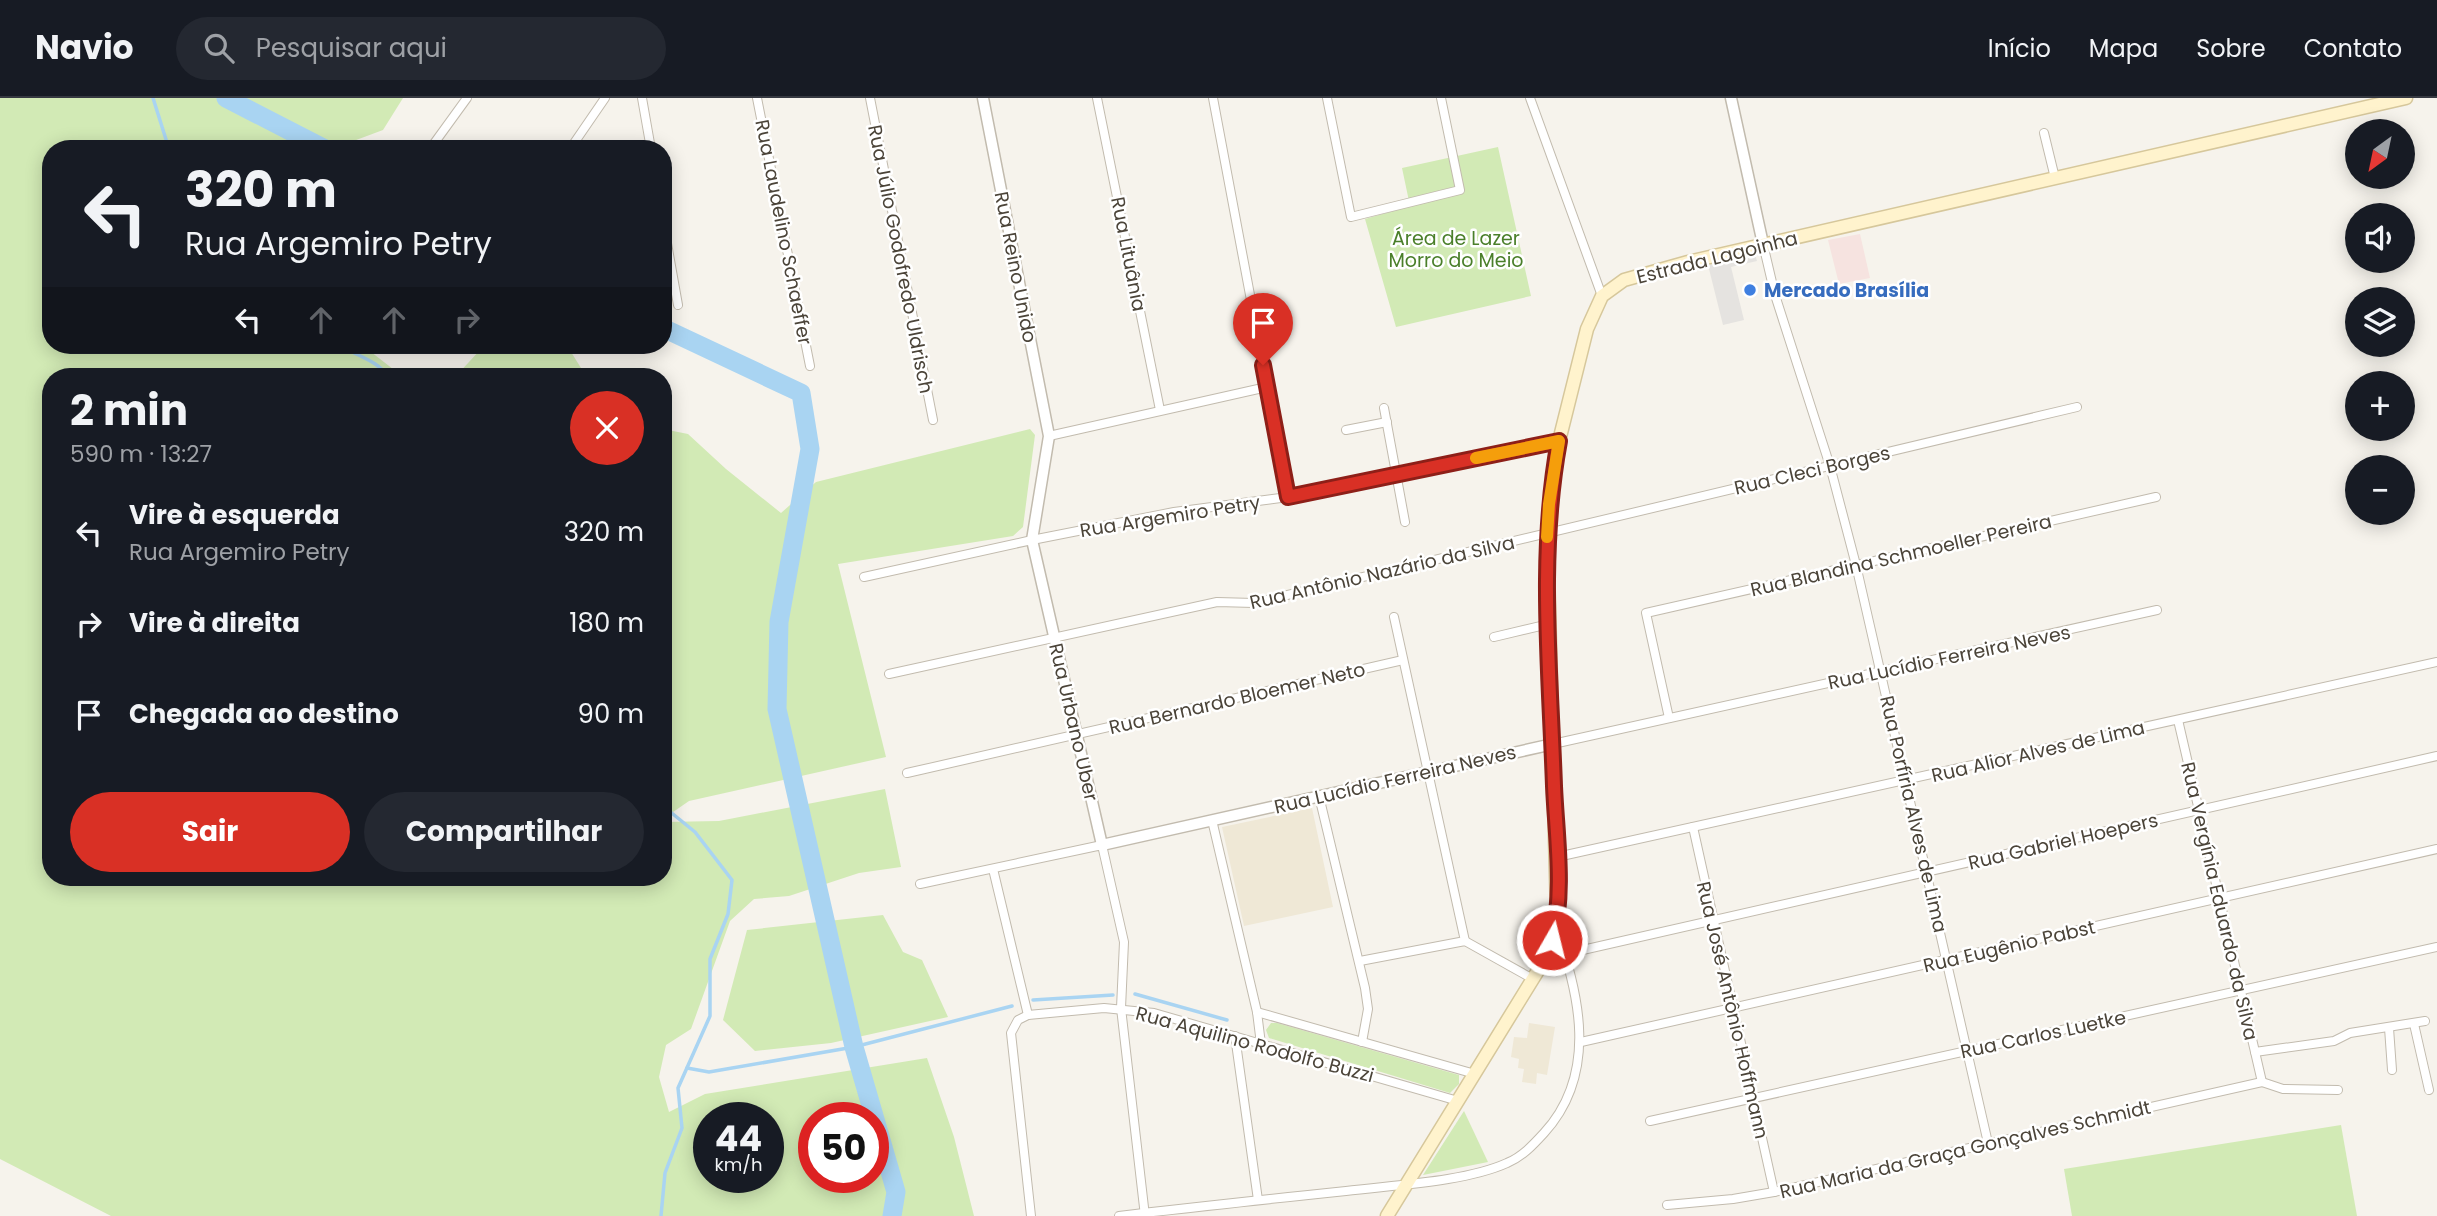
<!DOCTYPE html>
<html lang="pt">
<head>
<meta charset="utf-8">
<style>
  :root { --surface:#171b24; --page:#242831; --text:#f1f3f6; --muted:#9ea1a6; --line:#363941; --accent:#d93025 }
  body { margin:0; font-family:Poppins,sans-serif; background:var(--page); color:var(--text); height:100vh; display:flex; flex-direction:column; font-size:26px; white-space:nowrap }
  * { box-sizing:border-box; margin:0 }
  p { font-size:23px; color:var(--muted) }
  .icon { flex:none; width:38px; height:38px; fill:none; stroke:currentColor; stroke-width:2; stroke-linecap:round; stroke-linejoin:round }
  .map { position:relative; flex:1; overflow:hidden }
  .details { position:absolute; left:42px; top:270px; width:630px; height:518px; display:flex; flex-direction:column; background:var(--surface); border-radius:28px; box-shadow:0 4px 18px #0003 }
  .details>* { flex:none }
  .hud { position:absolute; left:42px; top:42px; width:630px; height:214px; border-radius:28px; box-shadow:0 4px 18px #0003; background:#171b24; color:var(--text); overflow:hidden }
  .needle { width:46px; rotate:213deg }
  .tools { position:absolute; left:2345px; top:21px; display:grid; gap:14px }
  .tools a { display:grid; place-items:center; width:70px; height:70px; border-radius:50%; background:var(--surface); box-shadow:0 4px 18px #0003; font-size:35px }
  .speed { position:absolute; left:693px; top:1004px; display:flex; gap:14px; font-size:35px; font-weight:700; text-align:center }
  .speed>* { display:grid; place-content:center; width:91px; height:91px; border-radius:50%; background:var(--surface); box-shadow:0 4px 18px #0003; line-height:1 }
  .speed small { font-size:18px; font-weight:400 }
  .speed .limit { border:10px solid #d22; background:#fff; color:#111 }
  .pin { position:absolute; display:grid; place-items:center; width:60px; height:60px; color:#fff; margin:-72px -30px; border-radius:50% 50% 50% 0; rotate:-45deg; box-shadow:0 0 7px #0007 }
  .pin .icon { rotate:45deg }
  .me { position:absolute; width:77px; margin:-38px; rotate:8deg; stroke-linejoin:round; filter:drop-shadow(0 0 5px #0008) }
  .turn { display:flex; align-items:center; gap:24px; height:147px; padding:0 28px; font-size:32px }
  .turn .icon { width:91px; height:91px; stroke-width:2.5 }
  .turn b { display:block; font-size:49px; line-height:60px }
  .lanes { display:flex; align-items:center; height:66px; padding:0 28px; background:#0003; justify-content:center; gap:35px; direction:ltr }
  .lanes .off { opacity:.35 }
  .round { display:grid; place-items:center; flex:none; width:74px; height:74px; border-radius:37px; background:var(--page) }
  .summary { display:flex; align-items:center; justify-content:space-between; height:119px; padding:0 28px }
  h1 { font-size:42px; font-weight:700; line-height:52px }
  .button { display:flex; gap:14px; margin-top:auto; padding:14px 28px }
  .button a { flex:1; height:80px; border-radius:42px; background:var(--accent); color:#fff; font-size:28px; font-weight:700; line-height:80px; text-align:center }
  .button a+a { background:var(--page); color:var(--text) }
  ul { padding:0; list-style:none }
  li { display:flex; align-items:center; gap:21px; height:91px; padding:0 28px }
  li div { flex:1 }
  li b { display:block; font-size:26px }
  li em { font-style:normal }
  header { display:flex; align-items:center; gap:42px; box-sizing:border-box; height:98px; padding:0 35px; background:var(--surface); border-bottom:2px solid var(--line) }
  header strong { font-size:33px }
  nav { display:flex; gap:38px; margin-inline-start:auto; font-size:24px }
  .search { width:490px; height:63px; background:var(--page); display:flex; align-items:center; gap:18px; box-sizing:border-box; padding:0 24px; border-radius:38px; color:var(--muted); font-size:26px }
  .map>svg:first-child { display:block }
  .education { fill:#efe8d6 }
  .medical { fill:#f6e3e0 }
  .green { fill:#d2eab5; fill-rule:evenodd }
  .parking { fill:#e5e3e0 }
  .lines { fill:none; stroke-linecap:round; stroke-linejoin:round }
  .stream { stroke:#a9d4f2; stroke-width:3.5 }
  .river { stroke:#a9d4f2; stroke-width:19 }
  .minor-casing { stroke:#c2bbae; stroke-width:10 }
  .tertiary-casing { stroke:#c2bbae; stroke-width:13 }
  .secondary-casing { stroke:#d6c79b; stroke-width:15 }
  .minor { stroke:#fff; stroke-width:8 }
  .tertiary { stroke:#fff; stroke-width:10 }
  .secondary { stroke:#fff3cd; stroke-width:12 }
  .route-casing { stroke:#8d1f18; stroke-width:18 }
  .route { stroke:#d93025; stroke-width:12 }
  .slow { stroke:#f59e0b; stroke-width:12 }
  .shop-dot { fill:#3f7fe0; stroke:#fff; stroke-width:2.5 }
  .labels { text-anchor:middle; stroke-width:5; stroke-linejoin:round; paint-order:stroke }
  .street-label { font-size:19px; fill:#4b4439; stroke:#fff }
  .park-label { font-size:19px; fill:#4a7f2a; stroke:#fff }
  .shop-label { font-size:19px; font-weight:bold; fill:#366cbe; stroke:#fff; text-anchor:start }
</style>
</head>
<body>
<header>
<strong>Navio</strong>
<div class="search"><svg class="icon" aria-label="search" viewBox="0 0 24 24"><circle cx="10" cy="10" r="6"/><path d="M15 15l6 6"/></svg>Pesquisar aqui</div>
<nav><a>Início</a><a>Mapa</a><a>Sobre</a><a>Contato</a></nav>
</header>
<div class="map">
<svg width="2437" height="1118" viewBox="0 0 2437 1118">
  <rect width="100%" height="100%" fill="#f6f3ec"/>
  <g class="education">
    <path d="M1312,710L1333,809L1244,828L1222,729Z"/>
    <path d="M1529,925L1555,929L1547,977L1537,975L1536,986L1522,984L1524,971L1518,970L1519,961L1511,959L1514,939L1527,940Z"/>
  </g>
  <path class="medical" d="M1860,136L1870,180L1839,186L1828,142Z"/>
  <g class="green">
    <path d="M0,0H403L383,32L332,51H51V247H362L402,278H51V779H663V724L719,723L885,691L901,769L859,775L789,798L754,801L730,823L691,931L666,947L659,979L669,1014L705,996L927,960L954,1039L974,1118H111L0,1061ZM768,1020V1080H709V1020ZM873,1020V1080H814V1020Z"/>
    <path d="M1498,49L1531,198L1396,229L1365,121L1410,108L1402,70Z"/>
    <path d="M489,247H562L571,254L586,278H456L481,251Z"/>
    <path d="M663,331L688,336L726,371L781,415L816,384L1030,331L1035,337L1023,429L1013,438L838,466L886,659L689,703L663,721Z"/>
    <path d="M883,817L903,854L922,862L948,919L831,945L755,953L723,922L747,832Z"/>
    <path d="M1271,925H1277L1459,977V986L1450,995L1269,940L1266,932Z"/>
    <path d="M1464,1013L1488,1064L1423,1077Z"/>
    <path d="M2341,1027L2357,1118H2072L2064,1071Z"/>
  </g>
  <path class="parking" d="M1755,156L1757,163L1731,169L1744,222L1723,227L1708,167Z"/>
  <g class="lines">
    <g class="stream">
      <path d="M153,0L169,51"/>
      <path d="M341,247C355,258 378,262 387,278"/>
      <path d="M1135,896L1227,922"/>
      <path d="M1033,902L1113,897"/>
      <path d="M687,970L709,974L854,949L1012,908"/>
      <path d="M661,1118L665,1075L682,1030L678,990L710,918V861L728,816L732,782L695,734L668,712L663,704"/>
    </g>
    <g class="river">
      <path d="M226,0L325,51"/>
      <path d="M663,230L801,295L810,351L779,524L777,611L854,949L896,1094L892,1118"/>
    </g>
    <g class="minor-casing">
      <g id="minor">
        <path d="M642,0L651,51"/>
        <path d="M757,0L810,268"/>
        <path d="M870,0L933,322"/>
        <path d="M1097,0L1160,312"/>
        <path d="M1213,0L1288,399"/>
        <path d="M1327,0L1351,119L1460,92L1441,0"/>
        <path d="M1530,0L1602,198"/>
        <path d="M2044,35L2055,80"/>
        <path d="M430,51L467,0"/>
        <path d="M570,51L605,0"/>
        <path d="M663,123L678,207"/>
        <path d="M1763,146L1775,197L1830,368L1856,467L1988,1045"/>
        <path d="M1384,310L1405,424"/>
        <path d="M1346,332L1387,324"/>
        <path d="M1049,338L1267,289"/>
        <path d="M864,479L1032,442L1174,414L1288,399L1559,343"/>
        <path d="M1394,519L1465,843"/>
        <path d="M1494,539L1549,526"/>
        <path d="M889,576L1217,504L1254,505L2077,309"/>
        <path d="M1669,620L1646,515L2156,399"/>
        <path d="M2178,622L2262,984"/>
        <path d="M1553,646L2157,512"/>
        <path d="M907,675L1403,562"/>
        <path d="M1319,698L1365,890L1368,911L1362,944"/>
        <path d="M1212,722L1257,914L1261,946"/>
        <path d="M1693,729L1774,1094"/>
        <path d="M1557,759L2437,564"/>
        <path d="M993,771L1028,917"/>
        <path d="M920,786L1102,747L1124,844L1121,910L1145,1118"/>
        <path d="M1565,856L2437,658"/>
        <path d="M1360,863L1465,843L1533,881"/>
        <path d="M1257,914L1475,976"/>
        <path d="M2414,926L2429,992"/>
        <path d="M2389,930L2392,972"/>
        <path d="M1235,938L1258,1102"/>
        <path d="M1581,944L2437,751"/>
        <path d="M2255,954L2334,943L2350,935L2425,923"/>
        <path d="M2262,984L2283,991L2338,992"/>
        <path d="M1650,1023L2437,849"/>
        <path d="M1667,1107L1733,1101L1774,1094L2262,984"/>
        <path d="M1031,1118L1011,935L1018,922L1028,917L1104,910L1154,915L1458,1003"/>
        <path d="M1119,1118C1194,1109 1270,1101 1346,1093C1393,1087 1465,1084 1507,1065C1522,1059 1533,1047 1544,1035C1598,976 1580,897 1556,830"/>
      </g>
    </g>
    <g class="tertiary-casing">
      <g id="tertiary">
        <path d="M983,0L1049,338L1032,442L1102,747L1553,646"/>
        <path d="M1731,0L1763,146"/>
      </g>
    </g>
    <g class="secondary-casing">
      <path id="secondary" d="M1387,1118L1542,866L1553,842L1557,814L1547,436L1559,343L1587,231L1602,198L1624,182L1688,164L2406,0"/>
    </g>
    <use href="#minor" class="minor"/>
    <use href="#tertiary" class="tertiary"/>
    <use href="#secondary" class="secondary"/>
  </g>
  <g class="lines">
    <g class="route-casing">
      <path id="route" d="M1263,267L1288,399L1559,343C1538,456 1550,573 1554,688C1556,736 1565,795 1552,842"/>
    </g>
    <use href="#route" class="route"/>
    <path class="slow" d="M1476,360L1559,343L1549,406L1547,439"/>
  </g>
  <circle class="shop-dot" cx="1750" cy="192" r="7"/>
  <g class="labels">
    <g class="street-label">
      <text transform="translate(784 134) rotate(79)" y="7">Rua Laudelino Schaeffer</text>
      <text transform="translate(1129 156) rotate(79)" y="7">Rua Lituânia</text>
      <text transform="translate(1717 159) rotate(-14)" y="7">Estrada Lagoinha</text>
      <text transform="translate(901 161) rotate(79)" y="7">Rua Júlio Godofredo Uldrisch</text>
      <text transform="translate(1016 169) rotate(79)" y="7">Rua Reino Unido</text>
      <text transform="translate(1812 372) rotate(-13)" y="7">Rua Cleci Borges</text>
      <text transform="translate(1170 418) rotate(-9)" y="7">Rua Argemiro Petry</text>
      <text transform="translate(1901 457) rotate(-13)" y="7">Rua Blandina Schmoeller Pereira</text>
      <text transform="translate(1382 474) rotate(-13)" y="7">Rua Antônio Nazário da Silva</text>
      <text transform="translate(1949 559) rotate(-12)" y="7">Rua Lucídio Ferreira Neves</text>
      <text transform="translate(1237 600) rotate(-13)" y="7">Rua Bernardo Bloemer Neto</text>
      <text transform="translate(1074 624) rotate(77)" y="7">Rua Urbano Uber</text>
      <text transform="translate(2038 653) rotate(-13)" y="7">Rua Alior Alves de Lima</text>
      <text transform="translate(1395 681) rotate(-13)" y="7">Rua Lucídio Ferreira Neves</text>
      <text transform="translate(1914 716) rotate(77)" y="7">Rua Porfíria Alves de Lima</text>
      <text transform="translate(2063 743) rotate(-13)" y="7">Rua Gabriel Hoepers</text>
      <text transform="translate(2220 803) rotate(77)" y="7">Rua Vergínia Eduardo da Silva</text>
      <text transform="translate(2009 848) rotate(-13)" y="7">Rua Eugênio Pabst</text>
      <text transform="translate(1733 912) rotate(77)" y="7">Rua José Antônio Hoffmann</text>
      <text transform="translate(2043 936) rotate(-12)" y="7">Rua Carlos Luetke</text>
      <text transform="translate(1255 946) rotate(15)" y="7">Rua Aquilino Rodolfo Buzzi</text>
      <text transform="translate(1965 1051) rotate(-13)" y="7">Rua Maria da Graça Gonçalves Schmidt</text>
    </g>
    <g class="park-label">
      <text x="1456" y="147">Área de Lazer<tspan x="1456" dy="22">Morro do Meio</tspan></text>
    </g>
    <g class="shop-label">
      <text x="1764" y="199">Mercado Brasília</text>
    </g>
  </g>
</svg>
<div class="tools">
<a><svg class="needle" viewBox="-14 -14 28 28"><path d="M0-13l5 13h-10z" fill="#e53935"/><path d="M0 13l5-13h-10z" fill="#9ea1a6"/></svg></a>
<a><svg class="icon" aria-label="sound" viewBox="0 0 24 24"><path d="M4 9h4l5-4v14l-5-4H4zM17 9q2 3 0 6"/></svg></a>
<a><svg class="icon" aria-label="layers" viewBox="0 0 24 24"><path d="M12 4l9 5-9 5-9-5zM3 14l9 5 9-5"/></svg></a>
<a>+</a>
<a>−</a>
</div>
<div class="speed"><div>44<small>km/h</small></div><div class="limit">50</div></div>
<div class="pin" style="left:1263px;top:267px;background:#d93025"><svg class="icon" aria-label="arrive" viewBox="0 0 24 24"><path d="M6 21V4h12l-3 4 3 4H6"/></svg></div>
<svg class="me" style="left:1552px;top:842px" viewBox="-20 -20 40 40"><circle r="17" fill="#d93025" stroke="#fff" stroke-width="3"/><path d="M0-11L8 9 0 5-8 9z" fill="#fff"/></svg>
<div class="hud">
<div class="turn"><svg class="icon" aria-label="left" viewBox="0 0 24 24"><path d="M17 20v-9H6M10 6l-5 5 5 5"/></svg><div><b>320 m</b>Rua Argemiro Petry</div></div>
<div class="lanes"><svg class="icon" aria-label="left" viewBox="0 0 24 24"><path d="M17 20v-9H6M10 6l-5 5 5 5"/></svg><svg class="icon off" aria-label="ahead" viewBox="0 0 24 24"><path d="M12 20V5M6 11l6-6 6 6"/></svg><svg class="icon off" aria-label="ahead" viewBox="0 0 24 24"><path d="M12 20V5M6 11l6-6 6 6"/></svg><svg class="icon off" aria-label="right" viewBox="0 0 24 24"><path d="M7 20v-9h11M14 6l5 5-5 5"/></svg></div>
</div>
<section class="details">
<div class="summary"><div><h1>2 min</h1><p>590 m · 13:27</p></div><a class="round" style="background:#d93025;color:#fff"><svg class="icon" aria-label="close" viewBox="0 0 24 24"><path d="M6 6l12 12M18 6L6 18"/></svg></a></div>
<ul>
<li><svg class="icon" aria-label="left" viewBox="0 0 24 24"><path d="M17 20v-9H6M10 6l-5 5 5 5"/></svg><div><b>Vire à esquerda</b><p>Rua Argemiro Petry</p></div><em>320 m</em></li>
<li><svg class="icon" aria-label="right" viewBox="0 0 24 24"><path d="M7 20v-9h11M14 6l5 5-5 5"/></svg><div><b>Vire à direita</b></div><em>180 m</em></li>
<li><svg class="icon" aria-label="arrive" viewBox="0 0 24 24"><path d="M6 21V4h12l-3 4 3 4H6"/></svg><div><b>Chegada ao destino</b></div><em>90 m</em></li>
</ul>
<div class="button"><a>Sair</a><a>Compartilhar</a></div>
</section>
</div>
</body>
</html>
